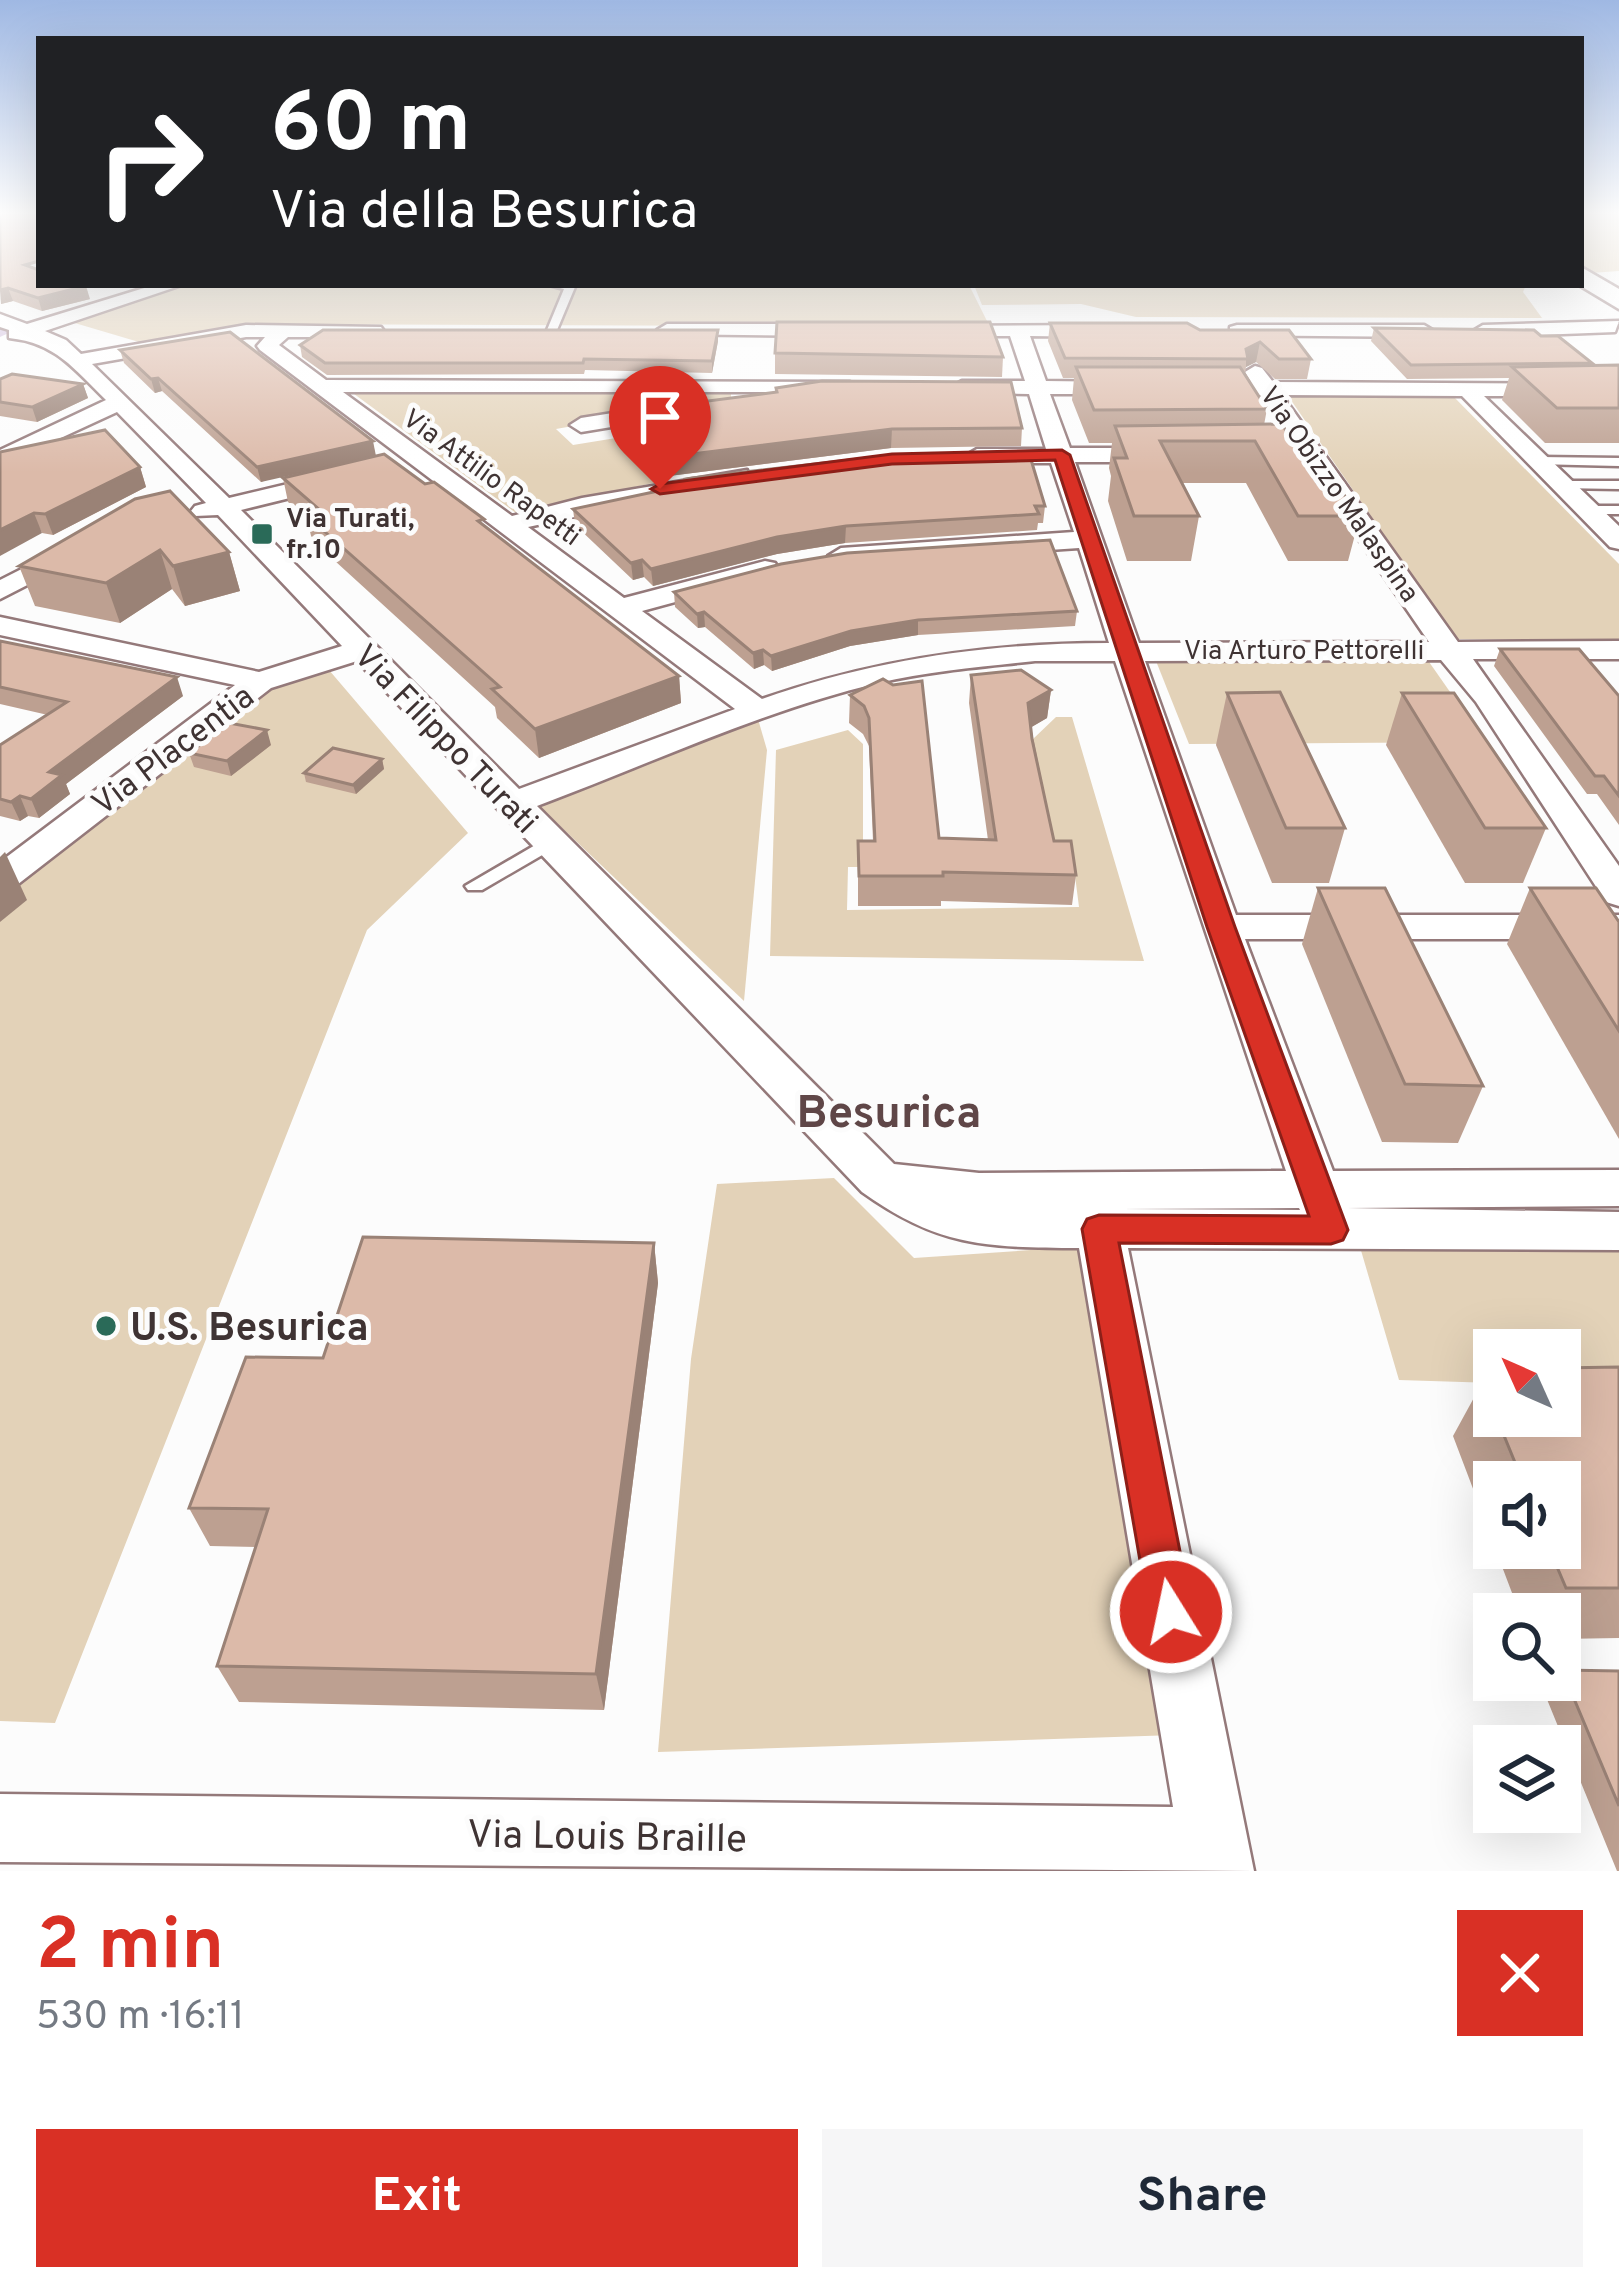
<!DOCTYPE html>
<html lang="en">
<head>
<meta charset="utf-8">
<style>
  :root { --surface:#fff; --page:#f6f6f7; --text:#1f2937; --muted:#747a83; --accent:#d93025 }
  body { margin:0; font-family:Overpass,sans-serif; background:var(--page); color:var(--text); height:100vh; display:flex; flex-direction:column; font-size:45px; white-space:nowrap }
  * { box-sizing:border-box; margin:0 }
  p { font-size:39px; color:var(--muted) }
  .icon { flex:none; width:66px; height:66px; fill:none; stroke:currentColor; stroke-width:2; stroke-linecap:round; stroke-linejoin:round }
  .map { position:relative; height:1871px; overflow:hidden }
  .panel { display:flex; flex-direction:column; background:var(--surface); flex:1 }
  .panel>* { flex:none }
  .banner { position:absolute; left:36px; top:36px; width:1548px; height:252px; border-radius:0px; box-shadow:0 12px 48px #0002; background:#202124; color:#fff; overflow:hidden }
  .needle { width:78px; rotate:315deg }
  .controls { position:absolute; left:1473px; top:1329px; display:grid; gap:24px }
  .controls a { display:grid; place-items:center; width:108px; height:108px; border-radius:0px; background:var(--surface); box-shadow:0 12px 48px #0002; font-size:60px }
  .pin { position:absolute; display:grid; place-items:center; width:102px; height:102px; color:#fff; margin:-123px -51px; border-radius:50% 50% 50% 0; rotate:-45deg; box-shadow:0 0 12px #0007 }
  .pin .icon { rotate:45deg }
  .me { position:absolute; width:132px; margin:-66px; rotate:350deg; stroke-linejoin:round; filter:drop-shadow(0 0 9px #0008) }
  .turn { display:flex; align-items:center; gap:42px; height:252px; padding:0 36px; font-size:54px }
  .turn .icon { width:156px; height:156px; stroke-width:2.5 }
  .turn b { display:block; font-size:84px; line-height:102px }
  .round { display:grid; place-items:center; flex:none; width:126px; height:126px; border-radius:0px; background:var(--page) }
  .headline { display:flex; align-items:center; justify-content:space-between; height:204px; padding:0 36px }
  h1 { font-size:72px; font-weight:700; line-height:90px; color:var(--accent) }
  .button { display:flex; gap:24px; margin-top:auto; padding:24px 36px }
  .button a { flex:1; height:138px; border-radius:0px; background:var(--accent); color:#fff; font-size:48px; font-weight:700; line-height:138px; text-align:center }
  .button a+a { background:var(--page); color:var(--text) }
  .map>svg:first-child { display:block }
  .green { fill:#e3d2b8 }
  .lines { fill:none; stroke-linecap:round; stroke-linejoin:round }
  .canal { fill:#d1bedc; fill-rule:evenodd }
  .lane-casing { stroke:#94797a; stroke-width:5 }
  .street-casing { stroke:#94797a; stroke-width:5 }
  .secondary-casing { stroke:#94797a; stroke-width:5 }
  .lane { fill:#fff; fill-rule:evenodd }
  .street { fill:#fff; fill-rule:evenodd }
  .secondary { fill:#fff; fill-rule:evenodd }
  .wall { fill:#bda091 }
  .shaded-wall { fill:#9a8276 }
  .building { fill:#dcbaa9; stroke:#9a8276; stroke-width:3 }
  .route { fill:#d93025; stroke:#8d1f18; stroke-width:3 }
  .poi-dot { fill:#2a6a58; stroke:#fcfcfc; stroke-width:4.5 }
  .labels { text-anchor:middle; stroke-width:10; stroke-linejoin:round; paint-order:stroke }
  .far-street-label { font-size:27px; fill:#3f3333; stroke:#fcfcfc }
  .far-poi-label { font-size:27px; font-weight:bold; fill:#3f3333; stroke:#fcfcfc; text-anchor:start }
  .street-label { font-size:33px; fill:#3f3333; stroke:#fcfcfc }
  .near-poi-label { font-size:39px; font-weight:bold; fill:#3f3333; stroke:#fcfcfc; text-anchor:start }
  .near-street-label { font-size:39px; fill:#3f3333; stroke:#fcfcfc }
  .district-label { font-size:45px; font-weight:bold; fill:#5f4647; stroke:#fcfcfc }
</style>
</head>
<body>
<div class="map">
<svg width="1619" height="1871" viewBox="0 0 1619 1871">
  <rect width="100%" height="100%" fill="#fcfcfc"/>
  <g class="green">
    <path d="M1613,212L1619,215V271L1591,273L1581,266V213Z"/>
    <path d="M188,285H969L990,327L251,324L149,345L68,321Z"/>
    <path d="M974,285H1526L1523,292L1542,318L1136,317L1081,304L982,305Z"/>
    <path d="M350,391H731V398L556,429L573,445L616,438L662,481L516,513Z"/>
    <path d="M1286,393L1451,394L1619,564V641L1456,639Z"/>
    <path d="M1427,659L1485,742L1189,744L1156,661Z"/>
    <path d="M329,670L468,833L367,930L55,1723L0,1721V894L281,681Z"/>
    <path d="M1056,717H1072L1144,961L770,956L776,750L848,730L863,744V867H848L847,910L1079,907L1074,868L1056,867L1033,739Z"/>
    <path d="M758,719L767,750L744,1001L538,805Z"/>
    <path d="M834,1178L914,1258L1090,1246L1175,1735L658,1752L691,1359L717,1184Z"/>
    <path d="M1355,1230L1619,1232V1386L1560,1384V1350H1494V1383L1399,1380Z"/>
  </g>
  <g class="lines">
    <path class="canal" d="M0,326H12L15,330L0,337Z"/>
    <g class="lane-casing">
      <g id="lane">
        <path d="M549,285L575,287L557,330L552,333L547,330L564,289Z"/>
        <path d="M1539,457L1619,458V466L1535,464V458Z"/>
        <path d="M1563,481H1619V489L1558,488V482Z"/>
        <path d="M1619,506V514H1588L1581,510L1588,506Z"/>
        <path d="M549,837L559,843L556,847L482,890H468L465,886Z"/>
      </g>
    </g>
    <g class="street-casing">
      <g id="street">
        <path d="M154,285H182L45,331L66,340L81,354L246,325L381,327L384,331L374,337H288L279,345L326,380L850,382L854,386L843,392H343L512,516L582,498L747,470V480L528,527L624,598L765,561L775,563L779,569L775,575L642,611L762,699C875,659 990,643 1109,643L1079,548L841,564L828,556L841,548L1074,532L1051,463H977L965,456L977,449H1046L1029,394L962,393L951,387L962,381H1025L1010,336H943L933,330L936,326L1100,325L1110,331L1100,337L1030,336L1046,381L1125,382L1136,388L1125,394H1050L1070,448H1164L1176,455L1164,462H1075L1139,643L1429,642L1305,461H1247L1235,454L1247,447H1296L1260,395L1202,394L1195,392V384L1251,382L1245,372L1255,366L1262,368L1273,382L1619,384V396H1484L1619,526V549L1610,547L1462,396L1282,395L1458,642L1619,641V659H1473L1619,866V906L1606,902L1476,702L1441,660L1145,661L1236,915H1619V939H1245L1333,1171L1619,1170V1206L1347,1208L1619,1212V1250L1128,1248L1254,1871L0,1862V1794L1173,1807L1079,1248C987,1247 940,1248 862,1192L357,661L271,688L13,888L0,891V862L235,685L0,635V617L259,672L342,646L218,515L195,516L191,511L195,506L206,503L117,412L0,466V450L106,400C73,368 56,343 9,338V330L0,327V314L27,324ZM246,337H265L257,346L260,350L735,709L519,789L241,510L343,485V475L334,473L229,498L92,364ZM1035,661H1115L1286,1171L979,1173L894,1164L537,806C649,764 762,711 878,683C930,671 982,667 1035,661ZM1299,1208L1300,1210L1120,1209Z"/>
        <path d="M1619,321L1615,332L1483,337L1473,331L1483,325Z"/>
        <path d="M667,324H830L840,330L830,336L660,334L657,330Z"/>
        <path d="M1237,325H1424L1434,331L1424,337L1230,335V327Z"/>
        <path d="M676,403L687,410L684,415L581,432L570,425L581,418Z"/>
        <path d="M69,545L82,553L78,559L0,599V580Z"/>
      </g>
    </g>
    <g class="secondary-casing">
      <path id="secondary" d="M1581,267L1619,289V309L1579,285Z"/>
    </g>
    <use href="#lane" class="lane"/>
    <use href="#street" class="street"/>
    <use href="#secondary" class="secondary"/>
  </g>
  <g class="wall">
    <path d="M0,211L39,285L90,299L42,311L13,301L1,304Z"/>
    <path d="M1050,323L1200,330H1289L1311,359L1307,379H1275L1256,362L1246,367L1245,374L1267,409L1264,425L1317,483L1360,516L1348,561H1288L1246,483H1182L1199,516L1191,561H1127L1108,501L1111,476L1109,468L1112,443H1089L1072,400L1074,378H1063L1048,341Z"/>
    <path d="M1374,328L1541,336L1592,363L1591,366L1619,365V443H1545L1502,400L1509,378L1407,379L1371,341Z"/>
    <path d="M718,341L712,373L585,370L584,374L327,375L302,357L300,345Z"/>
    <path d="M120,350L373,441L261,482L162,391L155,393L124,363Z"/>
    <path d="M775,353L1003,357L1002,377L775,374Z"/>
    <path d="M0,379L83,384L88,398L37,422L0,416Z"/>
    <path d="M623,412L1022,428L1021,446L891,448L669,476L624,430Z"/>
    <path d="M0,452L140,467L146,487L53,535L42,533Z"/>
    <path d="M283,478L485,527L679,676L681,703L539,758L497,718L495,707L312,540L307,519L288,502Z"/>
    <path d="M686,479L1045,506L1043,523H1038L1037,530L845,543L777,554L653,586L644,577L633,580L575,525L573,509L686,485Z"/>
    <path d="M135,499L229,552L240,591L185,606L172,589L120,623L35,606L19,566Z"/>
    <path d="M674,592L1077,611L1075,626L918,635L850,646L772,671L764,665L754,669L705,627L698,628L675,607Z"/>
    <path d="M0,641L183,696L66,784L70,794L39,818L28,816L20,821L0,816V745L48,715L0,704Z"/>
    <path d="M1500,649L1619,696V825L1597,794H1587L1494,666Z"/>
    <path d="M971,675L1051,690L1047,718L1031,727L1054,841L1076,875L1072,905L941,901V906H858V841H873L869,746L863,734L849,723L850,695L883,679L939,838L988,840L969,703Z"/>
    <path d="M1227,693L1345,828L1329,883H1272L1216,745Z"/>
    <path d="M1402,693L1546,828L1523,883H1465L1386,745Z"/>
    <path d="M271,745L231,776L194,767L189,753Z"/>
    <path d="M382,759L384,769L356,794L306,782L304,773Z"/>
    <path d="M1318,888L1483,1086L1458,1143L1382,1142L1302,944Z"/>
    <path d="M1530,888L1619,922V1139L1507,944Z"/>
    <path d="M654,1243L658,1283L604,1710L239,1702L217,1666L256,1547L210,1546L189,1508L323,1358Z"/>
    <path d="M1619,1367V1638L1560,1639V1614H1520L1495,1548H1560V1482H1494V1544L1453,1436L1482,1383L1494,1375V1416H1560Z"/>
    <path d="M1562,1670L1619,1671V1871H1617L1544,1692L1554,1680H1560Z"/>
  </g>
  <g class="shaded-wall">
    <path d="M86,286L90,299L42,311L38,298Z"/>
    <path d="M8,288L13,301L1,304L0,290Z"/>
    <path d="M718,330V341L712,373V361Z"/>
    <path d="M1260,342L1256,362L1246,367V349Z"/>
    <path d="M158,378L162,391L155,393L151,379Z"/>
    <path d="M83,384L88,398L37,422L32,407Z"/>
    <path d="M892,429L891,448L669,476L668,457Z"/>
    <path d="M373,441L376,456L261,482L257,467Z"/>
    <path d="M140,467L146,487L53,535L45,514Z"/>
    <path d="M34,513L42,533L0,556V530Z"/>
    <path d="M846,526L845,543L777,554L653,586L651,569L777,537Z"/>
    <path d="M160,550L172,589L120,623L106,583Z"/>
    <path d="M229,552L240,591L185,606L173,566Z"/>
    <path d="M642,560L644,577L633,580L631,563Z"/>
    <path d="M704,612L705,627L698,628L697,614Z"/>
    <path d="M918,620V635L850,646L772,671L771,656L851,631Z"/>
    <path d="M763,650L764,665L754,669L753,653Z"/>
    <path d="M679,676L681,703L539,758L535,729Z"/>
    <path d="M177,677L183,696L66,784L70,794L39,818L31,799L49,772Z"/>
    <path d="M1051,690L1047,718L1025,731L1028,703Z"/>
    <path d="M267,730L271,745L231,776L227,761Z"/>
    <path d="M382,759L384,769L356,794L353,785Z"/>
    <path d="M20,796L28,816L20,821L11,802Z"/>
    <path d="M5,852L27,900L0,922V857Z"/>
    <path d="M654,1243L658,1283L604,1710L596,1674Z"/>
  </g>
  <g class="building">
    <path d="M0,211H39V261L25,265L39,270V285L86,286L38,298L8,288L0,290Z"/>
    <path d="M777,322H990L1003,357L775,353Z"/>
    <path d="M1050,323H1187L1200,330H1289L1311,359H1279L1260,342L1246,349L1248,359L1065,358Z"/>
    <path d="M1374,328L1534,330L1541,336H1558L1592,363L1411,365Z"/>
    <path d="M323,330H718L712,361L584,359L583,363H325L300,345Z"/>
    <path d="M230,332L373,441L257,467L158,378L151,379L120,350Z"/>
    <path d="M1619,365V408H1557L1512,367Z"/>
    <path d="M1076,367H1240L1267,409L1094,410Z"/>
    <path d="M12,374L83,384L32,407L0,402V379Z"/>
    <path d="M822,381L1011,382L1022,428L892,429L668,457L623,412L777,392L776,388Z"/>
    <path d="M1282,424L1317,483H1335L1360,516H1298L1255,441H1160L1199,516H1134L1114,458H1127L1115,426Z"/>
    <path d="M105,430L140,467L45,514L34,513L0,530V452Z"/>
    <path d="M1029,453L1045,506H1035L1039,514L846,526L777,537L651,569L642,560L631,563L573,509L691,484L686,479L692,478L893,455Z"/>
    <path d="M384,454L425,484L434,482L484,519L478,521L679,676L535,729L492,689L500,687L306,515L321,511L283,478Z"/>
    <path d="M170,491L229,552L173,566L160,550L106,583L19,566L135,499Z"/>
    <path d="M1050,540L1077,611L918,620L851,631L771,656L763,650L753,653L704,612L697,614L674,592L781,564L847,553Z"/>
    <path d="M0,641L177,677L49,772L62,775L31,799L20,796L11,802L0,799V745L67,702L0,687Z"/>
    <path d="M1500,649H1579L1619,696V796L1604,776H1595Z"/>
    <path d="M1021,670L1051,690L1028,703L1032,739L1054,841H1071L1076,875L943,872V876H859L858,841H875L869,718L864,706L850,695L883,679L893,685L922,681L939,838L996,840L971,675Z"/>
    <path d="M1280,692L1345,828H1286L1227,693Z"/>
    <path d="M1402,693H1454L1546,828H1485Z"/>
    <path d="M229,723L267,730L227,761L189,753Z"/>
    <path d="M333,748L382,759L353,785L304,773Z"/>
    <path d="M1318,888H1385L1483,1086L1405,1084Z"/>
    <path d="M1530,888H1596L1619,922V1031Z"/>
    <path d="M363,1237L654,1243L596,1674L217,1666L268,1509L189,1508L246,1357L323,1358Z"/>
    <path d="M1619,1367V1588H1566L1549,1548H1560V1482H1523L1496,1416H1560V1368Z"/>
    <path d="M1494,1375V1412L1482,1383Z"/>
    <path d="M1562,1670L1619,1671V1806Z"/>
  </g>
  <linearGradient id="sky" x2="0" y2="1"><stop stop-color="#9fb8e3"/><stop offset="0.45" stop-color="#fefefe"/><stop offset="1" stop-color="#fefefe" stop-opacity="0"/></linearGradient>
  <rect width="1619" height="473" fill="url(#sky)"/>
  <path class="route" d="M1062,450L1070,455L1235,927L1348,1230L1343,1240L1331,1244L1119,1243L1192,1612L1186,1628L1171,1634L1155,1628L1149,1612L1082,1229L1087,1219L1099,1215L1309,1216L1207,927L1055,460L892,464L660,494L651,489L660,484L892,454Z"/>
  <g class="poi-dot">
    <rect x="250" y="522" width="24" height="24" rx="6"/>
    <circle cx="106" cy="1326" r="12"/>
  </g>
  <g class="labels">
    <g class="far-street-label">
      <text transform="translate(492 477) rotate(36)" y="9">Via Attilio Rapetti</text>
      <text transform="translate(1340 494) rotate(55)" y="9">Via Obizzo Malaspina</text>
      <text x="1304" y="659">Via Arturo Pettorelli</text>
    </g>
    <g class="far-poi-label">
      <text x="286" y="527">Via Turati,<tspan x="286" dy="31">fr.10</tspan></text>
    </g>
    <g class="street-label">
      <text transform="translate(447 738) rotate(46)" y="12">Via Filippo Turati</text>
      <text transform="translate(172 749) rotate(-37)" y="12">Via Placentia</text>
    </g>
    <g class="near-poi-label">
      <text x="130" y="1340">U.S. Besurica</text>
    </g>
    <g class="near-street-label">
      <text transform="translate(607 1835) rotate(1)" y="14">Via Louis Braille</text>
    </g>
    <g class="district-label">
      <text x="889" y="1127">Besurica</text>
    </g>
  </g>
</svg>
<div class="controls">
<a><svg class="needle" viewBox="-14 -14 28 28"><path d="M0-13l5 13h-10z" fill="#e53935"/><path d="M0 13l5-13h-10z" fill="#747a83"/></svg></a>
<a><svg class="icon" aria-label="sound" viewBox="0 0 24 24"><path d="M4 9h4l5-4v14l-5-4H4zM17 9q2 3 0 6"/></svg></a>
<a><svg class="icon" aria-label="search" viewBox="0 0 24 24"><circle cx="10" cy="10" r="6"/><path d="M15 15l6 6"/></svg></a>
<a><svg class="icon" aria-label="layers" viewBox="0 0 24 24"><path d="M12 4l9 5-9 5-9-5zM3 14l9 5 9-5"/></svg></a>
</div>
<div class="pin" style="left:660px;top:489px;background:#d93025"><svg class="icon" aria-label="arrive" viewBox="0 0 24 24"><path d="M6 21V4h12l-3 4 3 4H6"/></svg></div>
<svg class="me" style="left:1171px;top:1612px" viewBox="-20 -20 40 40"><circle r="17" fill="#d93025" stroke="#fff" stroke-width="3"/><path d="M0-11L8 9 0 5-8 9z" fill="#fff"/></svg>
<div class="banner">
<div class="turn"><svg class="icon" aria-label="right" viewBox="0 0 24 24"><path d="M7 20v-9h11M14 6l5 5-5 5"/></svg><div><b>60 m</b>Via della Besurica</div></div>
</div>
</div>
<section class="panel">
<div class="headline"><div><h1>2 min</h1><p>530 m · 16:11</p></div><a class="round" style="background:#d93025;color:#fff"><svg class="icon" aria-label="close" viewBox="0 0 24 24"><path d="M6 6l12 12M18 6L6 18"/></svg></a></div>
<div class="button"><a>Exit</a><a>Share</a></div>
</section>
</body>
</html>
